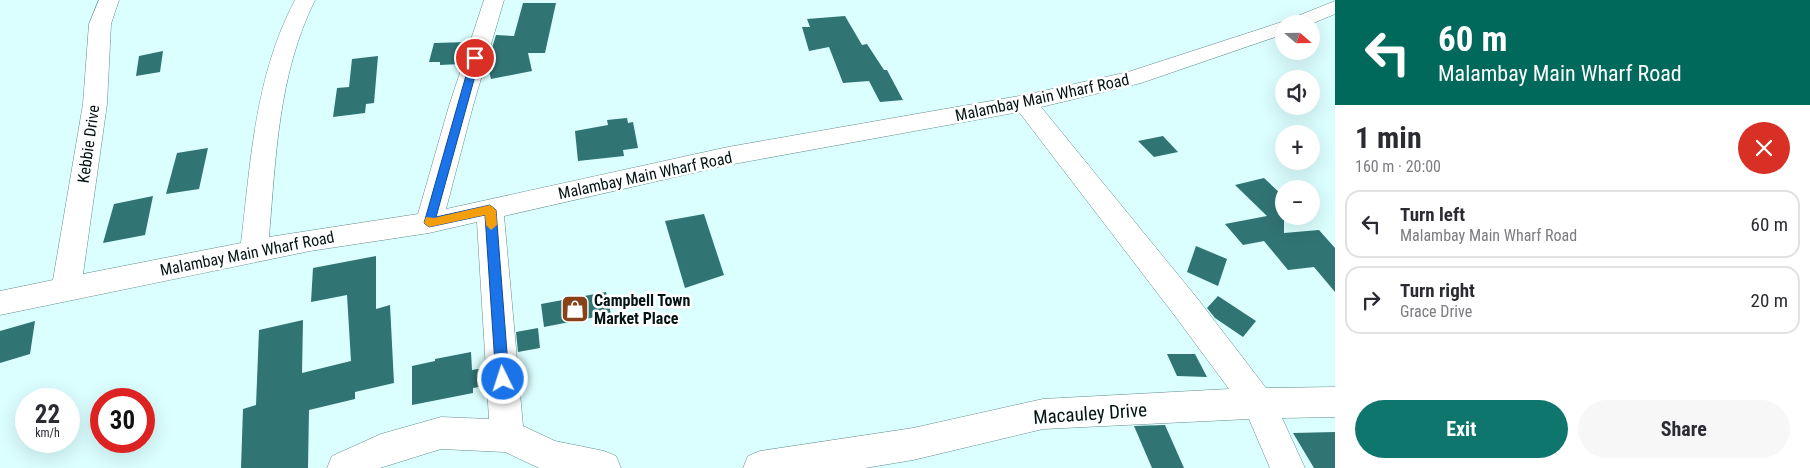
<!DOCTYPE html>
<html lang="en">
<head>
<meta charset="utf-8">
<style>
  :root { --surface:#fff; --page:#f7f7f7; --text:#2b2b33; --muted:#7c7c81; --line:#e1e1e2; --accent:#0f766e }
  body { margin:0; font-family:"Roboto Condensed",sans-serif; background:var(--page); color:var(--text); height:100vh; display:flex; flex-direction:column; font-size:19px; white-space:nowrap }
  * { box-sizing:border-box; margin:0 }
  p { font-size:16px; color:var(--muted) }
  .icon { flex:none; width:28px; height:28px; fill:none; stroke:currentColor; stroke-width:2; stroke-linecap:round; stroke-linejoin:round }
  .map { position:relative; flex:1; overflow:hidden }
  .panel { display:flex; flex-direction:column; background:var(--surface); width:475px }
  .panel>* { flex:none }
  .top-card { background:#00695c; color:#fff; overflow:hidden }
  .needle { width:32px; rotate:110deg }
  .tools { position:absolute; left:1275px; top:15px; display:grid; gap:10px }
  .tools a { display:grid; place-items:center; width:45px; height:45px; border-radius:50%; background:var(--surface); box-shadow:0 5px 20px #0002; font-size:25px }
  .speed { position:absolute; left:15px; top:388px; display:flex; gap:10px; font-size:25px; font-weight:700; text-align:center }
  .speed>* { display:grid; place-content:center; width:65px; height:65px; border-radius:50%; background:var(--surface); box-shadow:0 5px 20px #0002; line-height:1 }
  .speed small { font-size:12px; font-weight:400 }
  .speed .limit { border:8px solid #d22; background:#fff; color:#111 }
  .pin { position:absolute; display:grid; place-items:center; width:42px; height:42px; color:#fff; margin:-21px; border:2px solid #fff; border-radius:50%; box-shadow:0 1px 5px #0007 }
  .me { position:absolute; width:55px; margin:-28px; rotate:356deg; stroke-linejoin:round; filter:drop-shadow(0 0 4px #0008) }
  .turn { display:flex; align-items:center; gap:18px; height:105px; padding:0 20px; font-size:22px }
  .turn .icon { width:65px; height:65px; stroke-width:2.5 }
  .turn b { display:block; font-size:35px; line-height:42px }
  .round { display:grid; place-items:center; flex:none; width:52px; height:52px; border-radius:26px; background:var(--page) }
  .headline { display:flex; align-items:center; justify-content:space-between; height:85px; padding:0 20px }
  h1 { font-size:30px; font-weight:700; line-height:38px }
  .cta { display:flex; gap:10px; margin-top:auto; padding:10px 20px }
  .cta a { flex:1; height:58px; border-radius:30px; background:var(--accent); color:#fff; font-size:20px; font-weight:700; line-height:58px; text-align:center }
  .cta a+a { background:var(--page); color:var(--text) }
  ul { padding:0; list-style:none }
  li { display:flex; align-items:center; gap:15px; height:68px; margin:0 10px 8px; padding:0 10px; border:2px solid var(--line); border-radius:15px }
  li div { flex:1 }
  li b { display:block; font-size:19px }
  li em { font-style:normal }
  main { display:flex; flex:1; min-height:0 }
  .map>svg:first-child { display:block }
  .building { fill:#317474 }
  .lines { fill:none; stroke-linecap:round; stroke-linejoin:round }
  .minor-casing { stroke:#638c8c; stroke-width:1 }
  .minor { fill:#fff; fill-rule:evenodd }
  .route { fill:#1a73e8; stroke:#114b97 }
  .slow { fill:#f59e0b }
  .labels { text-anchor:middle; stroke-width:5; stroke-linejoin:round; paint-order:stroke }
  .street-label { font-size:16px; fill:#041414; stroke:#fff }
  .poi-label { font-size:16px; font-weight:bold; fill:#041414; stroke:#fff; text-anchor:start }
  .near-street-label { font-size:19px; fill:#041414; stroke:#fff }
</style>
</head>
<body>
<main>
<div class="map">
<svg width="1335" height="468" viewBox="0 0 1335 468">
  <rect width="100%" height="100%" fill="#dbfefe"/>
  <g class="building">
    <path d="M523,3H556L545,53H528L532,71L491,79L487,64L496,35L514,36Z"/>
    <path d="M845,16L862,45L867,44L884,70H887L903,100L880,102L869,81L843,83L829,47L809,51L802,27H810L807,19Z"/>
    <path d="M468,42L461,64L440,65V62H429L434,43Z"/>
    <path d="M163,51L160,72L136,76L139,56Z"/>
    <path d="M378,56L374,103L366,104L365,113L333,117L337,88L349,87L352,59Z"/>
    <path d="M627,118L628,123L633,122L638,148L623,150L624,156L578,161L575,131L608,125L607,120Z"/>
    <path d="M1163,136L1178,152L1154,157L1138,141Z"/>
    <path d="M208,148L199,189L166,194L177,153Z"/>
    <path d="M1264,178L1284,197V233L1319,230L1335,248V292L1314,267L1288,270L1264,241L1243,245L1225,224L1267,216L1235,185Z"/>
    <path d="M153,196L145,235L103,243L114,204Z"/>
    <path d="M704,214L724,275L685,288L665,221Z"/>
    <path d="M1196,246L1227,259L1218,286L1187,272Z"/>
    <path d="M376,256V309L390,305L394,383L355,392V399L309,410L308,468H241L243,409L256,405L259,330L303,320L302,373L351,361L347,295L311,302L313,268Z"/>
    <path d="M606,292L611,314L544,327L541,304Z"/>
    <path d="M1218,296L1256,321L1243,337L1215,318L1207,308Z"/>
    <path d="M35,321L30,354L0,363V331Z"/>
    <path d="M538,328L540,348L518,352L516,332Z"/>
    <path d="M471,352L472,370L484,368L485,386L473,388V393L412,405V366L435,361V359Z"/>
    <path d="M1167,354H1195L1207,377L1177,376Z"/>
    <path d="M1165,425L1184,468H1152L1134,426Z"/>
    <path d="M1335,432V468H1314L1293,433Z"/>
  </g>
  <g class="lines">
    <g class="minor-casing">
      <path id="minor" d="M99,0H119L111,24L107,104L83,274L241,243C251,159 255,76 295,0H315C278,75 276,156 269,237L418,214L449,106L484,0H504L473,106L446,209L728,147L1025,95L1128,72L1285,21L1335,1V14L1311,24H1284V34L1141,83L1041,107L1197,298L1266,388L1335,387V417L1282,418L1305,468H1270L1249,419L1043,429L913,460L865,468H743L748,456L760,451L913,428L1043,399L1229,389L1175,316L1019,112L728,165L504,216L523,426L555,441L604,451L616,456L621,468H539L505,452L441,449L380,468H327L332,456L381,434L441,417L489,419L477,222L429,233L310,251L0,315V291L53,280L83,104L89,24Z"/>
    </g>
    <use href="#minor" class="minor"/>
  </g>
  <path class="route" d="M475,55L480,58L436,217L490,205L496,210L509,379L507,384L503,385L498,384L496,379L485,215L429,227L424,223L471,58Z"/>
  <path class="slow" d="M490,205L496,210L497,225L491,230L486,225L485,215L429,227L424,223L426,217L434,218Z"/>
  <defs>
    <g id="shop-square" transform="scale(1.4375)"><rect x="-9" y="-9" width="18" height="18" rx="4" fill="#874217" stroke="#fff"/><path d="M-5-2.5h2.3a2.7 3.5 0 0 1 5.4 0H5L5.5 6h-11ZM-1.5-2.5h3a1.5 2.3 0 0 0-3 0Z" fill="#fff"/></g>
  </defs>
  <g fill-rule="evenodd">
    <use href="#shop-square" x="575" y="309"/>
  </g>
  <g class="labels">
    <g class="street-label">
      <text transform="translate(1042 97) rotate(-12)" y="6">Malambay Main Wharf Road</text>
      <text transform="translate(88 144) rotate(-82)" y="6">Kebbie Drive</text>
      <text transform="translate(645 175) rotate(-12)" y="6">Malambay Main Wharf Road</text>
      <text transform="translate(247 253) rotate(-11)" y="6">Malambay Main Wharf Road</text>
    </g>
    <g class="poi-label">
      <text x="594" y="306">Campbell Town<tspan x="594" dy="18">Market Place</tspan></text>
    </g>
    <g class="near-street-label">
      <text transform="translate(1090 413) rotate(-4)" y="7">Macauley Drive</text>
    </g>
  </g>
</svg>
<div class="tools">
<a><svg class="needle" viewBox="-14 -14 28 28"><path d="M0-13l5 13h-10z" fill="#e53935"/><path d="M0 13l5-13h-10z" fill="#7c7c81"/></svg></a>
<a><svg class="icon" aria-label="sound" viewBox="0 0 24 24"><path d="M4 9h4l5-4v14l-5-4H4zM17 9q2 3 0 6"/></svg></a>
<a>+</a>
<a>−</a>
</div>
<div class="speed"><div>22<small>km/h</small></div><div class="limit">30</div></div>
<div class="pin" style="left:475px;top:58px;background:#d93025"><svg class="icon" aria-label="arrive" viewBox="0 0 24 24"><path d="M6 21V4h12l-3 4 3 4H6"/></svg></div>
<svg class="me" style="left:503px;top:379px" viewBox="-20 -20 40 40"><circle r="17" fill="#1a73e8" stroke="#fff" stroke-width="3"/><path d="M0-11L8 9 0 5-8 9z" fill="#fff"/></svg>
</div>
<section class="panel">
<div class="top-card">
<div class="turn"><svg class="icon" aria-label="left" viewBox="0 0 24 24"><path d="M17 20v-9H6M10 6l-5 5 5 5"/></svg><div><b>60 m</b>Malambay Main Wharf Road</div></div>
</div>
<div class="headline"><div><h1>1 min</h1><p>160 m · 20:00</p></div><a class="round" style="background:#d93025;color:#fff"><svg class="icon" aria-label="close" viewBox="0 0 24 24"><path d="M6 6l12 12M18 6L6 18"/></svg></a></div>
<ul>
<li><svg class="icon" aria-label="left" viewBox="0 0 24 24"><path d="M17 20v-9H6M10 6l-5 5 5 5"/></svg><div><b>Turn left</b><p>Malambay Main Wharf Road</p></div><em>60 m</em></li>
<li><svg class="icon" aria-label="right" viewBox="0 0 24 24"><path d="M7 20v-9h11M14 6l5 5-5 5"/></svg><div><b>Turn right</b><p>Grace Drive</p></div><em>20 m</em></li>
</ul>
<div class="cta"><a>Exit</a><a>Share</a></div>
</section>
</main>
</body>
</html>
